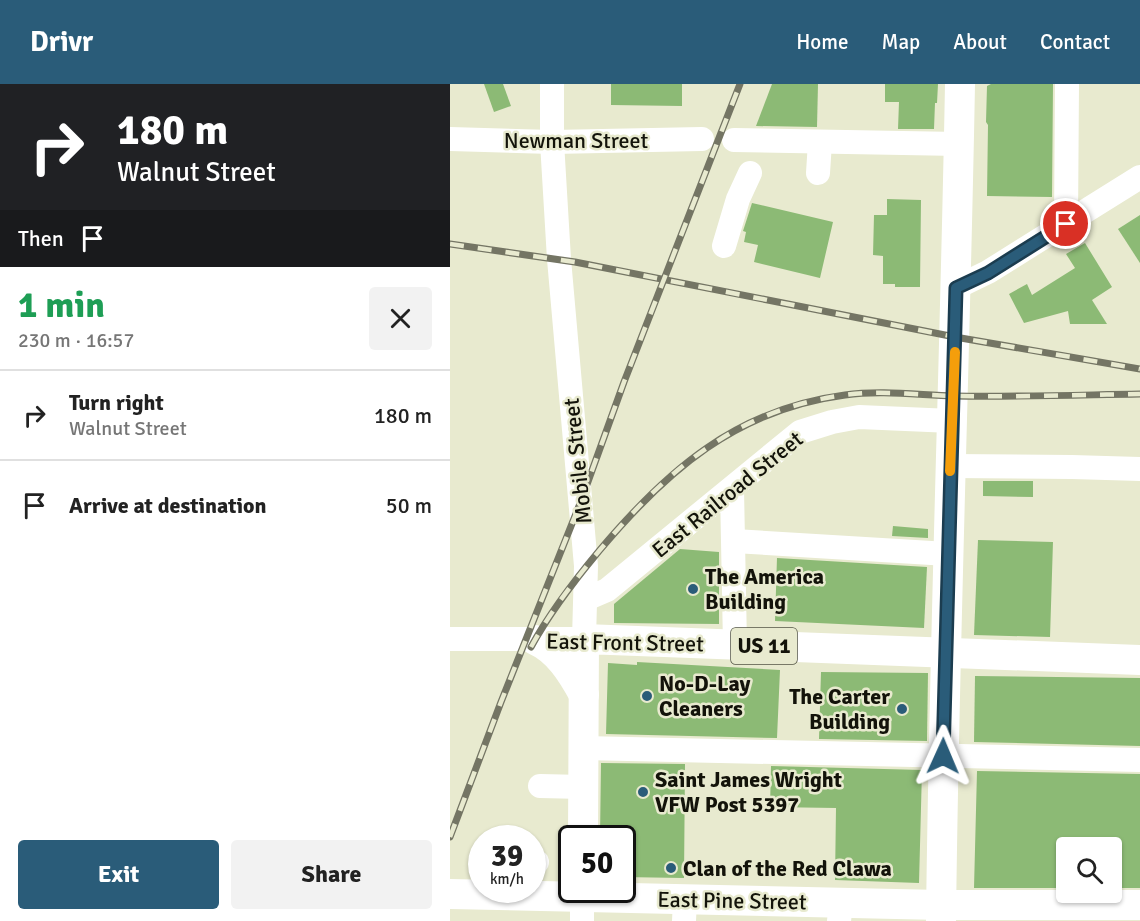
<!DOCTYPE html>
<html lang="en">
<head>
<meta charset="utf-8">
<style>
  :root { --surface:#fff; --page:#f2f2f2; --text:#222; --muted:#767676; --line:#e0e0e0; --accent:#2a5c79 }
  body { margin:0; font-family:Signika,sans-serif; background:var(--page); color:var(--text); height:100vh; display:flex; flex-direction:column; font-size:22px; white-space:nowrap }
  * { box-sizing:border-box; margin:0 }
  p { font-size:20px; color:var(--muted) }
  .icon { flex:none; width:33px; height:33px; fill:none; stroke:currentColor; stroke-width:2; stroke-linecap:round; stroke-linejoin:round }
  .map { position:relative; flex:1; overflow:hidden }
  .panel { display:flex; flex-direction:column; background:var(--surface); width:450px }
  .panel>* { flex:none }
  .banner { background:#202124; color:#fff; overflow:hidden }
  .tools { position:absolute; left:606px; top:753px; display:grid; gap:12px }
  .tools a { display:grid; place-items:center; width:66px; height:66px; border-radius:6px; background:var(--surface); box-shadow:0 2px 4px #0004; font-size:30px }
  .speed { position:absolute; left:18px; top:741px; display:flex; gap:12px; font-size:30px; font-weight:700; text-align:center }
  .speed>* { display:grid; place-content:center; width:78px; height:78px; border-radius:50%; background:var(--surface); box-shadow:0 2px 4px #0004; line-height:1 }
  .speed small { font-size:15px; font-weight:400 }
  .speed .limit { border:3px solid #111; border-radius:9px; background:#fff; color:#111 }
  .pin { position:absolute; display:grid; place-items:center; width:51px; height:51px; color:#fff; margin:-26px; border:3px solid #fff; border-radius:50%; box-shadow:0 2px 6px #0007 }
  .me { position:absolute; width:66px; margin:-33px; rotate:1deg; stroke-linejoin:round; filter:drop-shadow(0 0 4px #0008) }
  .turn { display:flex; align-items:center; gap:21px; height:126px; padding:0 18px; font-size:27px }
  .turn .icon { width:78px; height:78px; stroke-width:2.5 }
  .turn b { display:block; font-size:42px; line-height:51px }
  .then { display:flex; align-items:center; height:57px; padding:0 18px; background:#0003; gap:12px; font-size:22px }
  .round { display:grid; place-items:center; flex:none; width:63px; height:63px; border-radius:6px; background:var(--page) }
  .head { display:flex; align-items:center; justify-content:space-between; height:102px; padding:0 18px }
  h1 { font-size:36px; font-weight:700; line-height:45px; color:#1e9e55 }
  .primary-button { display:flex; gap:12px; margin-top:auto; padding:12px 18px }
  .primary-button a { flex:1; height:69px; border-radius:6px; background:var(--accent); color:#fff; font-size:24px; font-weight:700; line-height:69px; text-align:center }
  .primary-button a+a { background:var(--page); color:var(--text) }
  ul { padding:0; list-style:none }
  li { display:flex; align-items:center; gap:18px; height:90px; padding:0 18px; border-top:2px solid var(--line) }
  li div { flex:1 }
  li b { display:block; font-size:22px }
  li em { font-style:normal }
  header { display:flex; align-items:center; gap:36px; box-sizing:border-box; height:84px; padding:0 30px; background:var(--accent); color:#fff }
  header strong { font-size:28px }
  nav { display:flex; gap:33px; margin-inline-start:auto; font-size:21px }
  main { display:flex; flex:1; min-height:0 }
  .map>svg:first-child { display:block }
  .building { fill:#8cba75 }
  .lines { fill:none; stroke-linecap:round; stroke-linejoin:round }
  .minor { stroke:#fff; stroke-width:24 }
  .major { stroke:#fff; stroke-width:30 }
  .rail-casing { stroke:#747564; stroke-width:7 }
  .rail { stroke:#e8eacf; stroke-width:4.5; stroke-dasharray:14; stroke-linecap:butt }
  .route-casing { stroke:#1b3c4f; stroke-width:15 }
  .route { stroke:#2a5c79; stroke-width:10 }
  .slow { stroke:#f59e0b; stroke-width:10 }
  .poi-dot { fill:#2a5c79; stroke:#e8eacf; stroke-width:2 }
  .labels { text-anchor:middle; stroke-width:5; stroke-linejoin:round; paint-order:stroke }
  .shield { fill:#e8eacf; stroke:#535445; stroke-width:1.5 }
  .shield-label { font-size:21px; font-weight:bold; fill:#13130a }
  .street-label { font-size:22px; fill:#13130a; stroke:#e8eacf }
  .poi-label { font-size:22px; font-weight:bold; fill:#13130a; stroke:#e8eacf; text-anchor:start }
</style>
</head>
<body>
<header>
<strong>Drivr</strong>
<nav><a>Home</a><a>Map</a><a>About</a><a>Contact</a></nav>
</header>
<main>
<section class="panel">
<div class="banner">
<div class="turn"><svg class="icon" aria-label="right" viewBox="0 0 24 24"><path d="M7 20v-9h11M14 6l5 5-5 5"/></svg><div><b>180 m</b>Walnut Street</div></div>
<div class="then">Then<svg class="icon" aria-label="arrive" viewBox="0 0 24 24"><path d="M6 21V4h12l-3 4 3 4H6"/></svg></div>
</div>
<div class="head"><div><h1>1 min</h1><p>230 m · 16:57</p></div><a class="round"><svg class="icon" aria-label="close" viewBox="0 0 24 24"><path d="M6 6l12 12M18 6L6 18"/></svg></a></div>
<ul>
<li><svg class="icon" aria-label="right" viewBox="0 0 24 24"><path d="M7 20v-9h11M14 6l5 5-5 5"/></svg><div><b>Turn right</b><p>Walnut Street</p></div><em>180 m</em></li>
<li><svg class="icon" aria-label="arrive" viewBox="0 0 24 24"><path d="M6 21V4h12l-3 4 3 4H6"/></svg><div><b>Arrive at destination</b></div><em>50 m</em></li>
</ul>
<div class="primary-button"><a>Exit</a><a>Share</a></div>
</section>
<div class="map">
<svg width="690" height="837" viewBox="0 0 690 837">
  <rect width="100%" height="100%" fill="#e8eacf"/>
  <g class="building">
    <path d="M34,0H53L61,22L44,28Z"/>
    <path d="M161,0H232V22L161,21Z"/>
    <path d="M322,0H368L367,43L306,42Z"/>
    <path d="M435,0H488L487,19H485L484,45H448L449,18H435Z"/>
    <path d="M541,0H603L602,113L537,112L538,41L536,38L537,2Z"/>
    <path d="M437,115L471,116L470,203H445V200H433V172L423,171L424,131H437Z"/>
    <path d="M302,119L383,138L370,194L304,178L308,161L294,158L296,148L293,147Z"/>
    <path d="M690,131V179L668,145Z"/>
    <path d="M635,159L662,203L642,216L657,240H620L618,227L574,239L559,210L577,200L582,211L625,184L616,170Z"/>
    <path d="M533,397H583V413L533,412Z"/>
    <path d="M443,442L478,445V454L442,452Z"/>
    <path d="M528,456L603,458L600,553L524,551Z"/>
    <path d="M230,465L269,468V540L164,539V520Z"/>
    <path d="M327,474L477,483L474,544L325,537Z"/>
    <path d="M187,578L330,586L327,654L156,650L158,579L187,581Z"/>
    <path d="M371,588L478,589L477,657L369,655Z"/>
    <path d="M525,592L690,594V662L524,658Z"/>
    <path d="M151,679L235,680L234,794L172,793V754H150Z"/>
    <path d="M321,682L472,686L469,799L385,796L386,724L320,723Z"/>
    <path d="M527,687L690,690V804H662V764H616V804H524Z"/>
  </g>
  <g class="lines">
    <g class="minor">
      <path d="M0,55L102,58L252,55"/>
      <path d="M284,56L509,60"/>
      <path d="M368,89L370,58"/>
      <path d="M616,140L617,0"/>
      <path d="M274,162L288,115L300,89"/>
      <path d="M505,204L538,188L690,93"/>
      <path d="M500,382L622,383L690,385"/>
      <path d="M282,405L285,561"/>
      <path d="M284,457L498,470"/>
      <path d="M136,515L157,506L350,348L382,338L409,333L502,337"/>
      <path d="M0,555H134L136,482L109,175L102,58V0"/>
      <path d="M133,664L690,676"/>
      <path d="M90,702L133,703"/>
      <path d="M82,778H87"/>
      <path d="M132,837V813"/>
      <path d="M234,837L235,816"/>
      <path d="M389,837L391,819"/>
    </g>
    <g class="major">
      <path d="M85,556C108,566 122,589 134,611"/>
      <path d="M133,754L134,555L690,576"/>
      <path d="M0,810L491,821H690"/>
      <path d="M491,837C494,558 505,279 510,0"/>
    </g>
    <g class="rail-casing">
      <g id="rail">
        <path d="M0,160L125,178L505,253L690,285"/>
        <path d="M81,563C100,528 124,497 149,467C217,386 287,325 395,311C431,306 468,311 504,312C566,313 628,311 690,310"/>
        <path d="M0,753L51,618L131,417L174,298L290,0"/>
      </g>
    </g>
    <use href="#rail" class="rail"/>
  </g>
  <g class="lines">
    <g class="route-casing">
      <path id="route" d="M493,672L506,204L538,189L616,140"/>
    </g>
    <use href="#route" class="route"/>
    <path class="slow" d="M500,387L505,268"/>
  </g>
  <g class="poi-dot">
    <circle cx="243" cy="505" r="6"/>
    <circle cx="197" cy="612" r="6"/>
    <circle cx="452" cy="625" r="6"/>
    <circle cx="193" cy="708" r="6"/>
    <circle cx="221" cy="784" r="6"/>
  </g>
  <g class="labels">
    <rect class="shield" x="281" y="544" width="66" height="36" rx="4.5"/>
    <g class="shield-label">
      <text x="314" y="569">US 11</text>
    </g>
    <g class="street-label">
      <text x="126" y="64">Newman Street</text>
      <text transform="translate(127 377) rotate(-96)" y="8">Mobile Street</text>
      <text transform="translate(277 410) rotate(-39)" y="8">East Railroad Street</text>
      <text transform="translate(175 558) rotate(1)" y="8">East Front Street</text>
      <text transform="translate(282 816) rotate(1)" y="8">East Pine Street</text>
    </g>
    <g class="poi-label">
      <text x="255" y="500">The America<tspan x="255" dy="25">Building</tspan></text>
      <text x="209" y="607">No-D-Lay<tspan x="209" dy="25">Cleaners</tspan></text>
      <text x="440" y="620" text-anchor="end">The Carter<tspan x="440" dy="25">Building</tspan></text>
      <text x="205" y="703">Saint James Wright<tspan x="205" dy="25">VFW Post 5397</tspan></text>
      <text x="233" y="792">Clan of the Red Clawa</text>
    </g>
  </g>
</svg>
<div class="tools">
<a><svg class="icon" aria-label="search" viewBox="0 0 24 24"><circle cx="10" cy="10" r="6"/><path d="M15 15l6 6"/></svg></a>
</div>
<div class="speed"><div>39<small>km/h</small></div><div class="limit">50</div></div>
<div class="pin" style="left:616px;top:140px;background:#d93025"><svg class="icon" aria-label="arrive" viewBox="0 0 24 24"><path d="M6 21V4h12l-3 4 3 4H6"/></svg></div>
<svg class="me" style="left:493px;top:672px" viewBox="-20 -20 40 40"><path d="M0-17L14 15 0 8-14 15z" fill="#2a5c79" stroke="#fff" stroke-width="4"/></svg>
</div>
</main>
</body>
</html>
